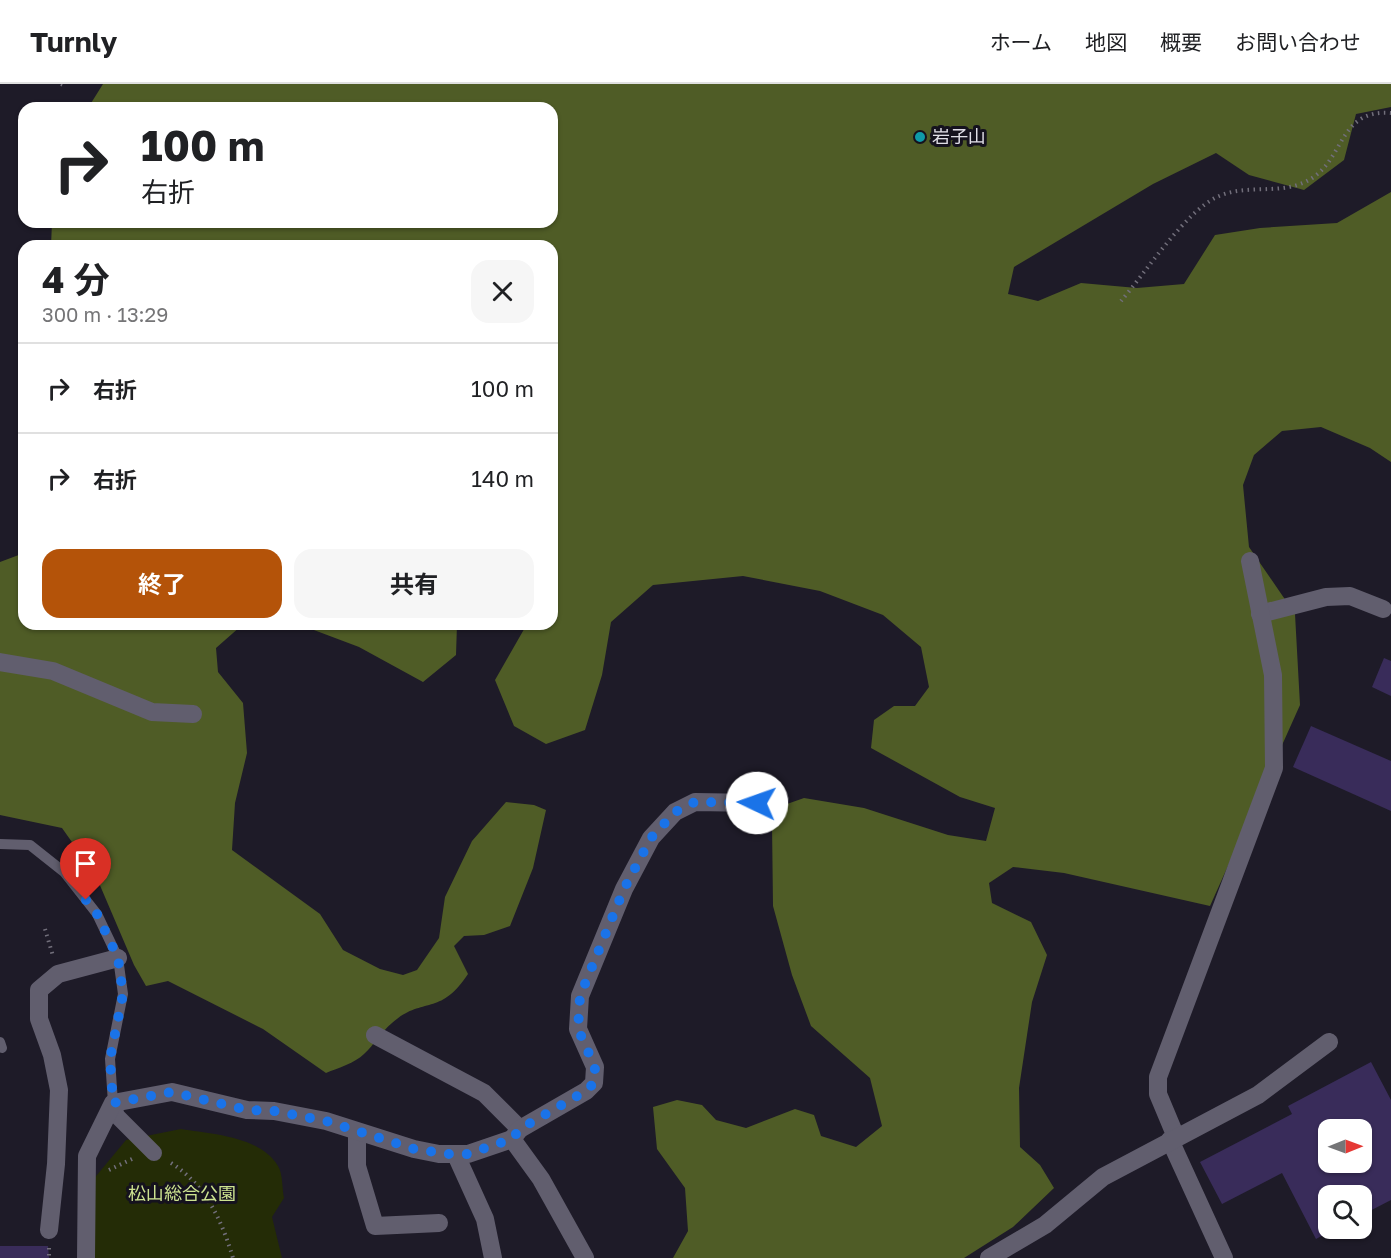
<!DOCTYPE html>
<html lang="ja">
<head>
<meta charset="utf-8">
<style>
  :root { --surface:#fff; --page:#f6f6f6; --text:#202124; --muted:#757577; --line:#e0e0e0; --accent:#b45309 }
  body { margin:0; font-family:"Golos Text","Noto Sans JP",sans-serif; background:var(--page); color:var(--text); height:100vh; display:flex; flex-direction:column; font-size:22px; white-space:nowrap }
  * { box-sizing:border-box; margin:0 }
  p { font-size:20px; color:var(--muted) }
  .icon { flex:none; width:33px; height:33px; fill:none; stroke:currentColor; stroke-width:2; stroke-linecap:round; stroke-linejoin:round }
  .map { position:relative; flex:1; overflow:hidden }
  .drawer { position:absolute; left:18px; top:156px; width:540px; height:390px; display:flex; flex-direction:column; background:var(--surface); border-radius:18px; box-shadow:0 2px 4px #0004 }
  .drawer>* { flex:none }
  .top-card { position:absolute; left:18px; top:18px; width:540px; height:126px; border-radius:18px; box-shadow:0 2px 4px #0004; background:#fff; color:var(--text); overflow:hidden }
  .needle { width:39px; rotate:89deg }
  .controls { position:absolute; left:1318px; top:1035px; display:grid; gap:12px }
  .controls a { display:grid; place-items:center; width:54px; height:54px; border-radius:12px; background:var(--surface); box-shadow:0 2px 4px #0004; font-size:30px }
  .pin { position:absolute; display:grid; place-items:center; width:51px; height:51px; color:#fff; margin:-62px -26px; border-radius:50% 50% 50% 0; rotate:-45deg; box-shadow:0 0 6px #0007 }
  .pin .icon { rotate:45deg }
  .me { position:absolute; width:66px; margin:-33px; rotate:273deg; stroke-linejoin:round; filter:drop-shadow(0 0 4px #0008) }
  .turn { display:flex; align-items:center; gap:21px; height:126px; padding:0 24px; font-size:27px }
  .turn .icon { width:78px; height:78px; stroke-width:2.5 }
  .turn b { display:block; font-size:42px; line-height:51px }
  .round { display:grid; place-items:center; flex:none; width:63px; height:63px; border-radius:18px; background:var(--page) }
  .overview { display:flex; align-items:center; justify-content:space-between; height:102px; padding:0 24px }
  h1 { font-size:36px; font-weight:700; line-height:45px }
  .action { display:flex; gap:12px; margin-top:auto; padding:12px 24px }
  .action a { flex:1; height:69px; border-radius:18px; background:var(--accent); color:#fff; font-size:24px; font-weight:700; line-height:69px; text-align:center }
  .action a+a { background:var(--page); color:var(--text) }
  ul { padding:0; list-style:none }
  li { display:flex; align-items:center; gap:18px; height:90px; padding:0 24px; border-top:2px solid var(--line) }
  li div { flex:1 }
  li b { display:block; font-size:22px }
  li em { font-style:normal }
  header { display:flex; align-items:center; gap:36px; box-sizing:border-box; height:84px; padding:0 30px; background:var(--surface); border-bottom:2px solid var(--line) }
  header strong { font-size:28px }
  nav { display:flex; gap:33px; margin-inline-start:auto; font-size:21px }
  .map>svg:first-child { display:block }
  .green { fill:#242c06 }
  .forest { fill:#4f5c26 }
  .building { fill:#392c5a; fill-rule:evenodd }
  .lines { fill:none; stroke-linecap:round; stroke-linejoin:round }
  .path { stroke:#726f7b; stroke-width:4; stroke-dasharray:1.5 4.5; stroke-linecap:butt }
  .service { stroke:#615e6e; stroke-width:10 }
  .pedestrian { stroke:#615e6e; stroke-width:16 }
  .minor { stroke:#615e6e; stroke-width:18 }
  .route { stroke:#1a73e8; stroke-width:10; stroke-dasharray:0 18 }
  .culture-dot { fill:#0f9aa8; stroke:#15121e; stroke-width:2 }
  .labels { text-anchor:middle; stroke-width:6; stroke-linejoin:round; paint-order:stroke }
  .poi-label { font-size:18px; fill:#e0dee7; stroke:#15121e; text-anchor:start }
  .park-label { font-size:18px; fill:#cde390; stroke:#15121e }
</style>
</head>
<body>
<header>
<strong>Turnly</strong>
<nav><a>ホーム</a><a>地図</a><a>概要</a><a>お問い合わせ</a></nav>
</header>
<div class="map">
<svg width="1391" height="1174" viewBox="0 0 1391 1174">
  <rect width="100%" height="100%" fill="#1e1b28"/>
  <path class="green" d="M181,1045C211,1050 260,1052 278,1082C283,1090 282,1105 284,1114L272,1133L282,1174H78L87,1103L126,1056Z"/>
  <g class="forest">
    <path d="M103,0H1391V23L1356,30L1344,76L1304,106L1249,91L1216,69L1153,100L1014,183L1008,210L1038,217L1081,199L1137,204L1184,200L1215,151L1260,144L1337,139L1391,108V378L1370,364L1321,343L1282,347L1254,371L1243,401L1249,463L1295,530L1300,621L1210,822L1064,789L1013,783L989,799L992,819L1031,838L1047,871L1032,918L1019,1004L1020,1063L1040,1081L1054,1104L1013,1143L964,1174H673L688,1147L685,1104L657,1065L653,1023L677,1016L702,1021L716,1036L746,1044L795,1025L814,1031L821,1052L856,1063L882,1042L870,994L811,942L792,891L773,822L772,740L787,720L804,714L864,724L948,751L986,757L995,724L960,713L871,664L874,636L894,622H915L929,603L921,563L883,531L820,507L743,492L653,501L611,538L602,591L585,646L546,660L514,642L495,596L527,540H552V162H51L52,138H552V24H88Z"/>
    <path d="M24,469V540H250L241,542L216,564L218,588L243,619L247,669L235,719L232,766L320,830L343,866L380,885L403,891L417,886L439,854L445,813L472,757L506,718L534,721L546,726L533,784L510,842L484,851L464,852L454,862L468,890C440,933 422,912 392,939C381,948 374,961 364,970C355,979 338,984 326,989L263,945L168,897L146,902L134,881L96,792L62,744L0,731V478Z"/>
    <path d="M298,540H457L456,571L423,598L359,563Z"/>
  </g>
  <g class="building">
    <path d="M1384,574L1391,577V612L1372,603Z"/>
    <path d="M1311,642L1391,677V727L1293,683Z"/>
    <path d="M1371,978L1391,1016V1116L1362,1131V1112H1329V1144H1336L1316,1155L1282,1089L1222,1120L1200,1078L1292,1030L1288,1022ZM1329,1046H1362V1078H1329Z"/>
    <path d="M0,1162H48L49,1174H0Z"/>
  </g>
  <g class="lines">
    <g class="path">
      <path d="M61,0L66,2"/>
      <path d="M1121,217C1145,189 1186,127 1217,113C1248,98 1286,114 1315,92C1344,71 1341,25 1391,29"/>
      <path d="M45,845L53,872"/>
      <path d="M171,1079C206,1101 222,1137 233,1174"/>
      <path d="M109,1086L132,1075"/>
      <path d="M49,1164V1174"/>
    </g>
    <g class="service">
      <path d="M0,760L30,761L64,788L97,830L118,874L123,910L110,975L113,1019"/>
      <path d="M0,958L2,964"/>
    </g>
    <path class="pedestrian" d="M113,1019L117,1032L154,1069"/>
    <g class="minor">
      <path d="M1260,530L1326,513L1350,512L1383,525"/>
      <path d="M0,578L53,587L152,628L193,630"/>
      <path d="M375,951L484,1009L520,1045"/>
      <path d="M357,1048V1082L375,1142L439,1139"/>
      <path d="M1176,1053L1158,1010V993L1274,684L1273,591L1250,477"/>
      <path d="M512,1055L520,1045L586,1007L594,999L595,983L578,945L580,912L624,805L651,754L675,728L695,718L757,719"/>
      <path d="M1170,1056L1224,1174"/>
      <path d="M456,1071L485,1135L493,1174"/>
      <path d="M49,1146L56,1080L59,1006L52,971L39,935V906L58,890L118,874"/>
      <path d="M86,1174L87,1072L113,1019L172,1008L247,1026L274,1027L326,1037L414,1065L439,1070H468L512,1055L541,1095L585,1174"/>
      <path d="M989,1174L1045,1141L1103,1093L1258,1011L1329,958"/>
    </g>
  </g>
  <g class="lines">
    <path class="route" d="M86,816L97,830L118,874L123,910L110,975L113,1019L172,1008L247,1026L274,1027L326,1037L414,1065L456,1071L468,1070L512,1055L520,1045L586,1007L594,999L595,983L578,945L580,912L624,805L651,754L675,728L695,718L757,719"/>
  </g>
  <circle class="culture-dot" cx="920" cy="53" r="6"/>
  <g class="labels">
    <g class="poi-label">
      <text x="932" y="59">岩子山</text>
    </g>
    <g class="park-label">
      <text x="182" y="1116">松山総合公園</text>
    </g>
  </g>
</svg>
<div class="controls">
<a><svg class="needle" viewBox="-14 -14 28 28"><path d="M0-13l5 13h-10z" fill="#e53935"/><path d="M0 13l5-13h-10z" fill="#757577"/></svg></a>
<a><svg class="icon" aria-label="search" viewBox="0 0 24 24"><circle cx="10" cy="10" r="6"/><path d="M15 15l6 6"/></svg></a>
</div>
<div class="pin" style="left:86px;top:816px;background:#d93025"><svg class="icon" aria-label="arrive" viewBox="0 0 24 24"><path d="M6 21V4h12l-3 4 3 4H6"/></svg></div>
<svg class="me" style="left:757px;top:719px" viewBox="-20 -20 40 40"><circle r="19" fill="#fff"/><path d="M0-13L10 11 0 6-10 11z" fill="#1a73e8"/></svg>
<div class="top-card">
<div class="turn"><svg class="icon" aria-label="right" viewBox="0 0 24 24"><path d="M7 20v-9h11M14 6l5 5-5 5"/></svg><div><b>100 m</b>右折</div></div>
</div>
<section class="drawer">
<div class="overview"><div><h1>4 分</h1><p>300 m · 13:29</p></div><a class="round"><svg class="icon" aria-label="close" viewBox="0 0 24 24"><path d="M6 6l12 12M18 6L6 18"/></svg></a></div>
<ul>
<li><svg class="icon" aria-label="right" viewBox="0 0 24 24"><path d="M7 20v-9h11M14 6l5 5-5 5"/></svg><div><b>右折</b></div><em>100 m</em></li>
<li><svg class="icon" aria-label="right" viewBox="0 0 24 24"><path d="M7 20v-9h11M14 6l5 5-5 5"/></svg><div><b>右折</b></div><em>140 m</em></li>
</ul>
<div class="action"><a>終了</a><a>共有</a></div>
</section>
</div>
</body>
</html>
